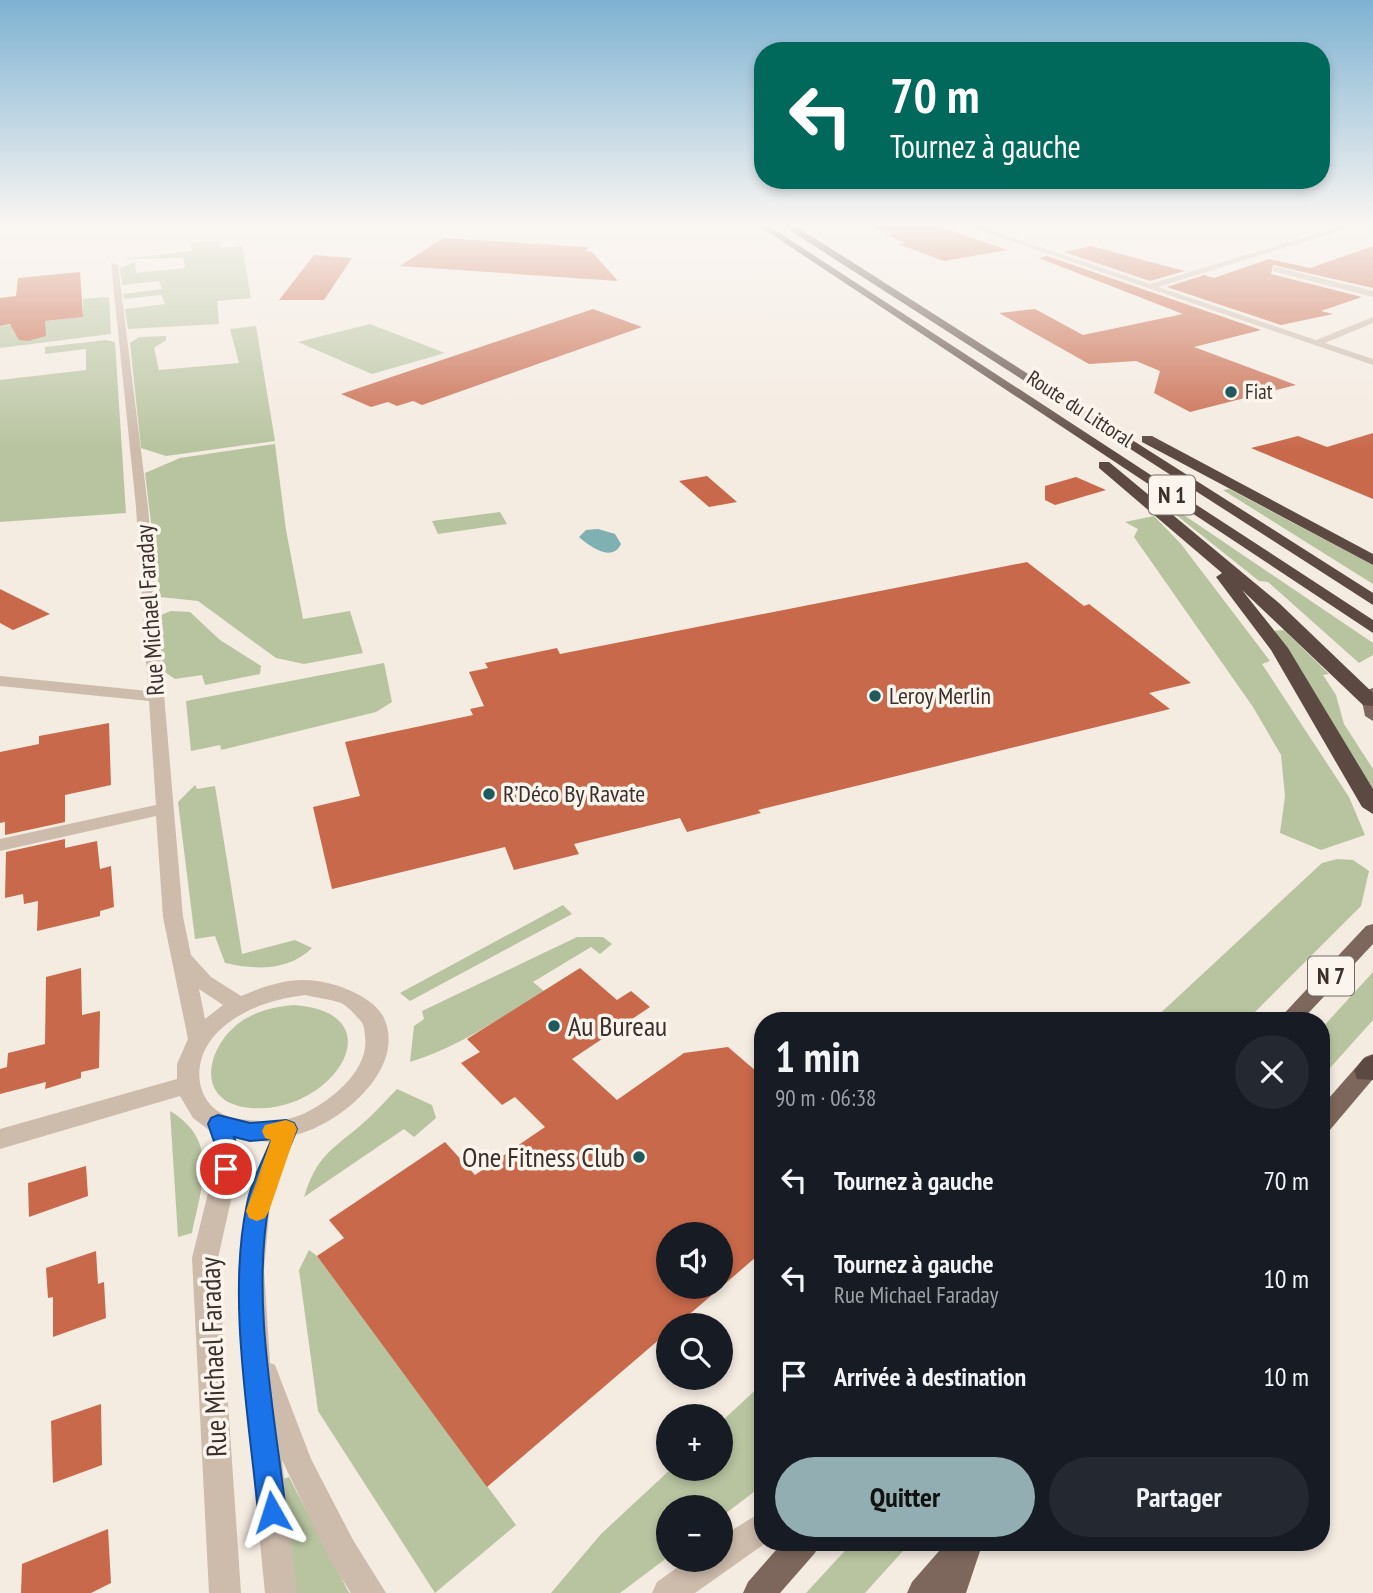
<!DOCTYPE html>
<html lang="fr">
<head>
<meta charset="utf-8">
<style>
  :root { --surface:#171b24; --page:#242831; --text:#f1f3f6; --muted:#9ea1a6; --accent:#92aeb2 }
  body { margin:0; font-family:"PT Sans Narrow",sans-serif; background:var(--page); color:var(--text); height:100vh; display:flex; flex-direction:column; font-size:26px; white-space:nowrap }
  * { box-sizing:border-box; margin:0 }
  p { font-size:23px; color:var(--muted) }
  .icon { flex:none; width:38px; height:38px; fill:none; stroke:currentColor; stroke-width:2; stroke-linecap:round; stroke-linejoin:round }
  .map { position:relative; flex:1; overflow:hidden }
  .drawer { position:absolute; left:754px; top:1012px; width:576px; height:539px; display:flex; flex-direction:column; background:var(--surface); border-radius:28px; box-shadow:0 4px 10px #0003 }
  .drawer>* { flex:none }
  .guide { position:absolute; left:754px; top:42px; width:576px; height:147px; border-radius:28px; box-shadow:0 4px 10px #0003; background:#00695c; color:#fff; overflow:hidden }
  .fabs { position:absolute; left:656px; top:1222px; display:grid; gap:14px }
  .fabs a { display:grid; place-items:center; width:77px; height:77px; border-radius:50%; background:var(--surface); box-shadow:0 4px 10px #0003; font-size:35px }
  .pin { position:absolute; display:grid; place-items:center; width:60px; height:60px; color:#fff; margin:-30px; border:4px solid #fff; border-radius:50%; box-shadow:0 2px 7px #0007 }
  .me { position:absolute; width:77px; margin:-38px; rotate:354deg; stroke-linejoin:round; filter:drop-shadow(0 0 5px #0008) }
  .turn { display:flex; align-items:center; gap:24px; height:147px; padding:0 21px; font-size:32px }
  .turn .icon { width:91px; height:91px; stroke-width:2.5 }
  .turn b { display:block; font-size:49px; line-height:60px }
  .round { display:grid; place-items:center; flex:none; width:74px; height:74px; border-radius:37px; background:var(--page) }
  .overview { display:flex; align-items:center; justify-content:space-between; height:119px; padding:0 21px }
  h1 { font-size:42px; font-weight:800; line-height:52px }
  .primary-button { display:flex; gap:14px; margin-top:auto; padding:14px 21px }
  .primary-button a { flex:1; height:80px; border-radius:42px; background:var(--accent); color:#111; font-size:28px; font-weight:800; line-height:80px; text-align:center }
  .primary-button a+a { background:var(--page); color:var(--text) }
  ul { padding:0; list-style:none }
  li { display:flex; align-items:center; gap:21px; height:98px; padding:0 21px }
  li div { flex:1 }
  li b { display:block; font-size:26px }
  li em { font-style:normal }
  .map>svg:first-child { display:block }
  .green { fill:#b8c4a0 }
  .water { fill:#7fb0b2 }
  .building { fill:#c8694b; fill-rule:evenodd }
  .lines { fill:none; stroke-linecap:round; stroke-linejoin:round }
  .street { fill:#cdbbac; fill-rule:evenodd }
  .primary { fill:#7d675c; fill-rule:evenodd }
  .highway { fill:#5c4a42; fill-rule:evenodd }
  .route { fill:#1a73e8; stroke:#114b97; stroke-width:2 }
  .slow { fill:#f59e0b }
  .poi-dot { fill:#1f5a5e; stroke:#fbf5ee; stroke-width:2.5 }
  .labels { text-anchor:middle; stroke-width:7; stroke-linejoin:round; paint-order:stroke }
  .far-poi-label { font-size:21px; fill:#3b302b; stroke:#fbf5ee; text-anchor:start }
  .far-street-label { font-size:21px; fill:#3b302b; stroke:#fbf5ee }
  .shield { fill:#fbf5ee; stroke:#756b66; stroke-width:2 }
  .shield-label { font-size:23px; font-weight:bold; fill:#3b302b }
  .street-label { font-size:24px; fill:#3b302b; stroke:#fbf5ee }
  .poi-label { font-size:24px; fill:#3b302b; stroke:#fbf5ee; text-anchor:start }
  .near-poi-label { font-size:28px; fill:#3b302b; stroke:#fbf5ee; text-anchor:start }
  .near-street-label { font-size:28px; fill:#3b302b; stroke:#fbf5ee }
</style>
</head>
<body>
<div class="map">
<svg width="1373" height="1593" viewBox="0 0 1373 1593">
  <rect width="100%" height="100%" fill="#f4ebe1"/>
  <g class="green">
    <path d="M217,241L221,248L242,246L251,298L217,301L219,324L128,329L125,309L165,304L161,295L124,299L123,294L162,289L159,281L122,285L120,268L135,262L136,273L185,268L183,258L122,259L193,251L190,243Z"/>
    <path d="M109,297L111,334L0,348V326L83,317V299Z"/>
    <path d="M370,324L445,353L372,374L298,342Z"/>
    <path d="M256,326L275,441L166,456L141,448L130,343L139,337L166,336V340L154,348L159,370L239,363L230,329Z"/>
    <path d="M106,340L115,342L126,513L0,522V380L86,370V349L45,354V347Z"/>
    <path d="M275,444L286,530L303,619L350,611L363,653L304,664L276,658L198,601L160,597L145,473L180,458Z"/>
    <path d="M1229,489L1373,565V584L1223,490Z"/>
    <path d="M1175,509L1373,643V655L1359,663L1268,582L1259,581L1170,510Z"/>
    <path d="M500,512L507,524L438,534L432,521Z"/>
    <path d="M1154,516L1181,544L1270,661L1262,664L1349,797L1365,835L1321,850L1280,833L1285,796L1281,755L1253,707L1134,537L1138,529L1125,522Z"/>
    <path d="M171,611L190,612L220,640L261,666L260,674L205,685L202,675L175,679L163,671L158,616Z"/>
    <path d="M1284,630L1329,674L1323,675L1336,695L1344,724L1373,769V792L1274,631Z"/>
    <path d="M384,663L392,702L376,712L221,750L220,745L191,751L186,701Z"/>
    <path d="M195,785L197,789L215,786L242,954L295,940L312,948C289,971 255,970 225,963L215,936L195,939L178,802Z"/>
    <path d="M1337,859L1353,860L1369,871L1361,906L1247,1020H1153L1322,863Z"/>
    <path d="M563,905L572,914L410,1001L400,993Z"/>
    <path d="M577,937H603L612,944L600,954L591,947L533,982L544,991C500,1018 459,1047 410,1062L414,1026L424,1019L422,1011Z"/>
    <path d="M1373,972V1020L1321,1078V1029Z"/>
    <path d="M294,1005C399,1013 332,1115 250,1108C195,1103 205,1049 239,1023C255,1011 274,1007 294,1005Z"/>
    <path d="M397,1089L432,1105L436,1118L414,1137L404,1129L304,1197C317,1156 330,1151 361,1125C374,1114 385,1101 397,1089Z"/>
    <path d="M170,1111C220,1141 202,1185 192,1233L178,1237Z"/>
    <path d="M309,1250L317,1256L516,1525L435,1593L318,1411L299,1270Z"/>
    <path d="M763,1383V1485L721,1517V1507H668V1557L620,1593H551L601,1534L672,1468H721V1422Z"/>
    <path d="M289,1477L348,1591L350,1593H293L280,1480Z"/>
    <path d="M853,1542H911L865,1593H806Z"/>
  </g>
  <path class="water" d="M598,529L615,534L621,544C612,563 589,546 579,537L586,530Z"/>
  <g class="building">
    <path d="M878,226H938L1007,250L944,261L898,244L905,243L886,235L892,234L877,229Z"/>
    <path d="M443,238L589,247L585,251L592,252L618,281L400,266Z"/>
    <path d="M1091,246L1154,263L1185,271L1150,281L1064,252Z"/>
    <path d="M1373,246V288L1273,265L1271,274L1362,297L1321,311L1333,314L1281,325L1167,287L1204,275L1214,278L1269,259L1310,268Z"/>
    <path d="M314,255L352,258L324,300H279Z"/>
    <path d="M1047,256L1261,330L1194,347L1296,385L1190,412L1154,393L1160,371L1136,361L1089,364L999,313L1035,309L1083,335L1183,314L1039,258Z"/>
    <path d="M80,272L83,317L45,321L46,336L28,341L19,340L10,324L0,326V298L16,296L18,278Z"/>
    <path d="M593,309L642,327L422,405L413,401L397,406L388,402L371,407L341,394Z"/>
    <path d="M1373,433V499L1251,448L1298,436L1327,447Z"/>
    <path d="M707,476L737,502L709,507L679,481Z"/>
    <path d="M1076,477L1106,490L1055,505L1045,500V486Z"/>
    <path d="M1027,562L1084,606L1089,604L1191,683L1149,693L1170,709L758,810L761,813L687,832L680,818L574,844L579,854L514,870L505,847L332,889L313,807L360,796L345,742L473,715L470,709L484,706L469,672L488,668L485,663L557,648L560,654Z"/>
    <path d="M0,589L50,614L13,630L0,623Z"/>
    <path d="M109,723L111,785L65,795V822L5,835V822L0,823V752L39,744V736Z"/>
    <path d="M65,839V848L97,841L100,869L111,866L114,907L100,911V916L37,931L38,901L24,904L23,894L5,898L6,852Z"/>
    <path d="M81,968L82,1015L100,1011L99,1068L81,1072V1078L45,1089L46,1082L0,1094V1069L7,1067L8,1053L45,1044L46,977Z"/>
    <path d="M580,968L617,1000L631,991L650,1007L572,1059L617,1100L684,1053L728,1047L763,1077V1251L677,1325H668V1332L487,1487L317,1256L344,1238L329,1220L445,1142L475,1175L545,1127L515,1097L502,1105L461,1063L480,1052L467,1039ZM668,1234H721V1286H668Z"/>
    <path d="M86,1166L88,1196L29,1217L28,1183Z"/>
    <path d="M96,1251L98,1284L104,1282L106,1318L53,1337V1297L48,1298L46,1268Z"/>
    <path d="M101,1404L102,1465L53,1483L51,1421Z"/>
    <path d="M108,1529L111,1583L91,1593H21L22,1564Z"/>
  </g>
  <g class="lines">
    <g class="street">
      <path d="M967,226H978L1150,284L1343,226H1354L1158,287L1316,340L1373,317V323L1325,343L1373,359V365Z"/>
      <path d="M111,263L118,265L148,507L183,917L191,955L211,977L241,996C260,988 282,980 303,980C327,979 371,994 383,1016C409,1068 339,1125 295,1135L270,1203L264,1270L270,1363L275,1365L311,1459L353,1540L386,1593H351L331,1562L282,1460L297,1593H265L241,1349L238,1270L246,1203L269,1142L235,1138L239,1147L238,1169L218,1258L241,1593H209L192,1258L214,1169L215,1147L209,1130L193,1118L180,1096L0,1149V1129L177,1079V1064L188,1039L163,917L156,816L0,851V839L156,805L149,701L0,686V676L148,691L136,507ZM199,989L223,1005L205,1019ZM305,995C317,998 330,999 341,1003C347,1006 353,1012 357,1017C364,1023 364,1027 365,1036C370,1070 331,1101 303,1114C283,1123 262,1122 240,1119C197,1114 187,1066 215,1035C238,1010 272,999 305,995Z"/>
      <path d="M1275,267L1373,291V297L1272,271Z"/>
      <path d="M763,1511V1542H767L695,1593H652L657,1582L689,1559H721V1537Z"/>
    </g>
    <g class="primary">
      <path d="M1373,688V721L1365,716L1362,701L1367,690Z"/>
      <path d="M1373,924V944L1302,1020H1278L1366,926Z"/>
      <path d="M1373,1054V1079L1329,1131L1321,1134V1107L1365,1057Z"/>
      <path d="M783,1542H820L815,1553L780,1593H743L748,1582Z"/>
      <path d="M947,1542H983L966,1593H907L912,1582Z"/>
    </g>
    <g class="highway">
      <path d="M759,226H769L1373,620V633Z"/>
      <path d="M791,227H797L1373,593V605L791,231Z"/>
      <path d="M1142,436H1152L1373,554V565L1142,442Z"/>
      <path d="M1099,462H1109L1279,603L1373,693V706L1363,705L1242,590L1288,648L1373,789V814L1362,807L1271,650L1216,577L1222,573L1099,468Z"/>
      <path d="M1373,1055V1080L1357,1079L1354,1071L1363,1059Z"/>
    </g>
  </g>
  <linearGradient id="sky" x2="0" y2="1"><stop stop-color="#7eb2d2"/><stop offset="0.5" stop-color="#faf6f2"/><stop offset="1" stop-color="#faf6f2" stop-opacity="0"/></linearGradient>
  <rect width="1373" height="449" fill="url(#sky)"/>
  <path class="route" d="M218,1115L250,1123L286,1120L294,1123L297,1129C288,1153 274,1179 269,1204C251,1300 275,1415 286,1512L282,1521L272,1526L262,1521L258,1512C249,1417 227,1296 247,1204C251,1182 263,1160 272,1139L250,1141L234,1137C239,1149 239,1163 233,1176L226,1178L218,1176L215,1169L216,1147L208,1124L211,1118Z"/>
  <path class="slow" d="M286,1120L294,1123L297,1129L269,1211L265,1218L257,1221L249,1218L246,1211L271,1140L265,1138L262,1131L265,1125Z"/>
  <g class="poi-dot">
    <circle cx="1231" cy="392" r="7"/>
    <circle cx="875" cy="696" r="7"/>
    <circle cx="489" cy="794" r="7"/>
    <circle cx="554" cy="1026" r="7"/>
    <circle cx="639" cy="1157" r="7"/>
  </g>
  <g class="labels">
    <g class="far-poi-label">
      <text x="1245" y="399">Fiat</text>
    </g>
    <g class="far-street-label">
      <text transform="translate(1080 409) rotate(33)" y="7">Route du Littoral</text>
    </g>
    <g class="shield">
      <rect x="1149" y="475.5" width="46" height="39" rx="5"/>
      <rect x="1308" y="956.5" width="46" height="39" rx="5"/>
    </g>
    <g class="shield-label">
      <text x="1172" y="503">N 1</text>
      <text x="1331" y="984">N 7</text>
    </g>
    <g class="street-label">
      <text transform="translate(150 610) rotate(-94)" y="8">Rue Michael Faraday</text>
    </g>
    <g class="poi-label">
      <text x="889" y="704">Leroy Merlin</text>
      <text x="503" y="802">R’Déco By Ravate</text>
    </g>
    <g class="near-poi-label">
      <text x="568" y="1036">Au Bureau</text>
      <text x="625" y="1167" text-anchor="end">One Fitness Club</text>
    </g>
    <g class="near-street-label">
      <text transform="translate(213 1357) rotate(-92)" y="10">Rue Michael Faraday</text>
    </g>
  </g>
</svg>
<div class="fabs">
<a><svg class="icon" aria-label="sound" viewBox="0 0 24 24"><path d="M4 9h4l5-4v14l-5-4H4zM17 9q2 3 0 6"/></svg></a>
<a><svg class="icon" aria-label="search" viewBox="0 0 24 24"><circle cx="10" cy="10" r="6"/><path d="M15 15l6 6"/></svg></a>
<a>+</a>
<a>−</a>
</div>
<div class="pin" style="left:226px;top:1169px;background:#d93025"><svg class="icon" aria-label="arrive" viewBox="0 0 24 24"><path d="M6 21V4h12l-3 4 3 4H6"/></svg></div>
<svg class="me" style="left:272px;top:1512px" viewBox="-20 -20 40 40"><path d="M0-17L14 15 0 8-14 15z" fill="#1a73e8" stroke="#fff" stroke-width="4"/></svg>
<div class="guide">
<div class="turn"><svg class="icon" aria-label="left" viewBox="0 0 24 24"><path d="M17 20v-9H6M10 6l-5 5 5 5"/></svg><div><b>70 m</b>Tournez à gauche</div></div>
</div>
<section class="drawer">
<div class="overview"><div><h1>1 min</h1><p>90 m · 06:38</p></div><a class="round"><svg class="icon" aria-label="close" viewBox="0 0 24 24"><path d="M6 6l12 12M18 6L6 18"/></svg></a></div>
<ul>
<li><svg class="icon" aria-label="left" viewBox="0 0 24 24"><path d="M17 20v-9H6M10 6l-5 5 5 5"/></svg><div><b>Tournez à gauche</b></div><em>70 m</em></li>
<li><svg class="icon" aria-label="left" viewBox="0 0 24 24"><path d="M17 20v-9H6M10 6l-5 5 5 5"/></svg><div><b>Tournez à gauche</b><p>Rue Michael Faraday</p></div><em>10 m</em></li>
<li><svg class="icon" aria-label="arrive" viewBox="0 0 24 24"><path d="M6 21V4h12l-3 4 3 4H6"/></svg><div><b>Arrivée à destination</b></div><em>10 m</em></li>
</ul>
<div class="primary-button"><a>Quitter</a><a>Partager</a></div>
</section>
</div>
</body>
</html>
